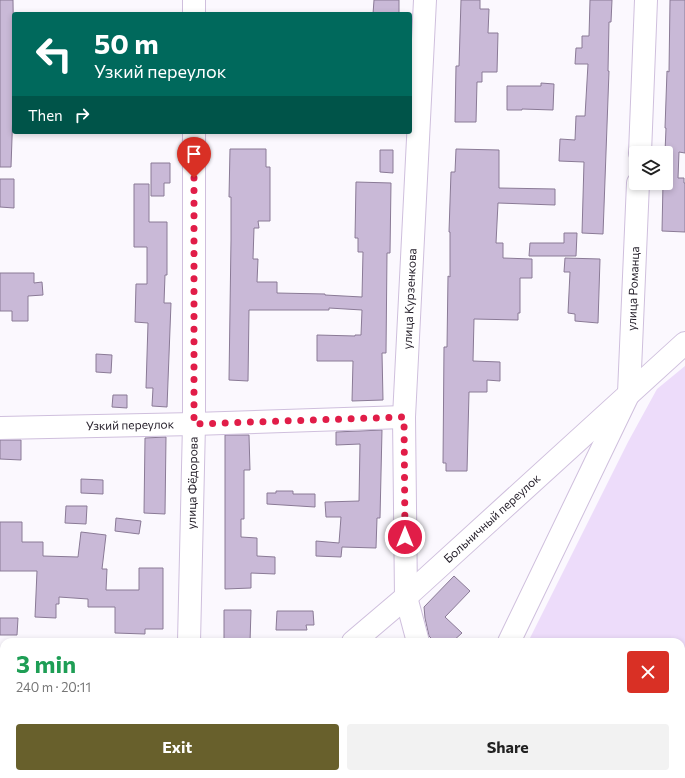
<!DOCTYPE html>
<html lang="en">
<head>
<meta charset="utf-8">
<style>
  :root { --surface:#fff; --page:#f2f2f2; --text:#222; --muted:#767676; --accent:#68602c }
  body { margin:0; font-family:Commissioner,sans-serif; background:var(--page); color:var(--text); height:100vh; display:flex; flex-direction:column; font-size:15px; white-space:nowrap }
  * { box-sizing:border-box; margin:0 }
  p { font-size:13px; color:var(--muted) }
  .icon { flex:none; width:22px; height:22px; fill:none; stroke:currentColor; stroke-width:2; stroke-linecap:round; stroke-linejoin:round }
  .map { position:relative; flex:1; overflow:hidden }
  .panel { position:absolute; left:0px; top:638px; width:685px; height:140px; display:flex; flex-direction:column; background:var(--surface); border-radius:12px 12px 0 0; box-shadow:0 2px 6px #0003 }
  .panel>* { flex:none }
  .banner { position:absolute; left:12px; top:12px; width:400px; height:122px; border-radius:4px; box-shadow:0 2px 6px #0003; background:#00695c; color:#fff; overflow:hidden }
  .controls { position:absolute; left:629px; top:146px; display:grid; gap:8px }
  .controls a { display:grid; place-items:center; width:44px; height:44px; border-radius:4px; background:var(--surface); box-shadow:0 2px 6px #0003; font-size:20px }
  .pin { position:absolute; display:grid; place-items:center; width:34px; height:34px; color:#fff; margin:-41px -17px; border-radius:50% 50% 50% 0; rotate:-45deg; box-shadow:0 0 4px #0007 }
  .pin .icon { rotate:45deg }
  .me { position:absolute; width:44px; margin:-22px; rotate:0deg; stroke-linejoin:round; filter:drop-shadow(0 0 3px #0008) }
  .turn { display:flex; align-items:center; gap:14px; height:84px; padding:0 16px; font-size:18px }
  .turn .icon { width:52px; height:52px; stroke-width:2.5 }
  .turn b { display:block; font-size:28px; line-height:34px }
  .then { display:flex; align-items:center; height:38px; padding:0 16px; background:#0003; gap:8px; font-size:15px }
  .round { display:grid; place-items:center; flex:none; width:42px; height:42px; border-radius:4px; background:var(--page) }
  .summary { display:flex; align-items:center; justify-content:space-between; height:68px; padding:0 16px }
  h1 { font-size:24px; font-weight:700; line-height:30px; color:#1e9e55 }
  .button { display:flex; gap:8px; margin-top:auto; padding:8px 16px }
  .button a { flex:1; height:46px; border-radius:4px; background:var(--accent); color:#fff; font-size:16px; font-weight:700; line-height:46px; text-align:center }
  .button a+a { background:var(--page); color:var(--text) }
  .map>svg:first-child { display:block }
  .green { fill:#eddcfa }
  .building { fill:#c9b9d7; stroke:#8a7a96 }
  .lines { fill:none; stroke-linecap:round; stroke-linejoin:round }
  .minor-casing { stroke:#cfbfdd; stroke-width:24 }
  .minor { stroke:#fff; stroke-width:22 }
  .route { stroke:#e11d48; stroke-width:7; stroke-dasharray:0 12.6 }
  .labels { text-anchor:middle; stroke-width:3; stroke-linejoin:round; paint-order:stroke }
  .street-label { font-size:12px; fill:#221c27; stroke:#fff }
</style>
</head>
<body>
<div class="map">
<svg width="685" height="778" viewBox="0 0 685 778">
  <rect width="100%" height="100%" fill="#fbf8fe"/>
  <path class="green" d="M685,366V778H464L466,774H681V642H528L628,442L657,389Z"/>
  <g class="building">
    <path d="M0,0H13L14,81L11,167H0Z"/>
    <path d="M374,0H399V14H373Z"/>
    <path d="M461,0H480V9H489L488,33H498L497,72H482V82H477L476,122H455L456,66H459Z"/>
    <path d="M590,0H612L611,22H609L608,71H609L603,234L582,233L584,162L559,161L560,139L575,140L576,116H585L588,64H575L576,48H582V36H589Z"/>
    <path d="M670,0H685V153L679,152L678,178H684V183H685V232L662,231L663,183H666L665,152L666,128H665L667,71L669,72Z"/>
    <path d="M541,83L554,84L553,110L522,109V110H507V86H541Z"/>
    <path d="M230,149H266V167H270V221H258L259,228H254L253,259H258L257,282H277V293L325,294V295L362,297L363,252H358V238H355L356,182L391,183L390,253H387L386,353H382L383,400L352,401L353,361H317V335L355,336V335H361L362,310L329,308V310H249L248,381L229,380L231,240V197H229Z"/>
    <path d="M456,149L499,150V188L555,189V205L498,203L496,243H503V258L532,259V278H520V313H518V320L474,319L473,361L500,362V381L487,380V392H469L467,471H446V463H443L444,347H447L448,276L450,277V232H449L451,172H455Z"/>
    <path d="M380,150H393V173L380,172Z"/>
    <path d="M151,163H170V183H164V196H151Z"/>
    <path d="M0,179H14V208L0,207Z"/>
    <path d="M134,184H149V222H167V275H165L164,303H171L167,407L152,406L153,388H146L148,323L135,322L136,284H147V247H134Z"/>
    <path d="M564,233H577L576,256H529L530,243H564Z"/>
    <path d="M565,258L600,259L598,323L575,321V314L568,313L570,272H564Z"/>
    <path d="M0,273H34V283L42,282L43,295L28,296V321H12V311H0Z"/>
    <path d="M96,354L112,355L111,373L96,372Z"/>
    <path d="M113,395H127V408L112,407Z"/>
    <path d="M382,430L380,518H377L376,548L342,547L341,557L316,556V541L339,543L341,517H326L325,502L359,501L360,444L336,445V432Z"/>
    <path d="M225,435H249L250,470H244V519H241V537L257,538V556L275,557V574L251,573V588L225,589Z"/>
    <path d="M166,437L165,514L144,513L145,438Z"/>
    <path d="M0,440H21V460L0,459Z"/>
    <path d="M81,479L103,480V494L81,493Z"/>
    <path d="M276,491H293V494H315V507L267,504V493H276Z"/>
    <path d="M66,506H87L86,524L65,523Z"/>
    <path d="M116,518L141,521L139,534L115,531Z"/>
    <path d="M0,522H22V542H43V556L78,557L81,532L106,535L102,569H107L106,590H139V568H163V629H145V634L115,633V607H88V599L59,597V604H56V618L35,617L37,571H0Z"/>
    <path d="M454,576L470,591L445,617L462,633L452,642H435L429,636L425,618L424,607Z"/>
    <path d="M224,610H251L250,642H224Z"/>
    <path d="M277,611H313L314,625H306L307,630H276Z"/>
    <path d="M0,618H18L17,635H0Z"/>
  </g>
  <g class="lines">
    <g class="minor-casing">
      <g id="minor">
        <path d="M194,0V14"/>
        <path d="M640,153L646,0"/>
        <path id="s1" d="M0,428L194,424L404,417"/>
        <path id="s2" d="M189,642L194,424V132"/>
        <path id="s3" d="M353,642L406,597L685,343"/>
        <path id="s4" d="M418,642L406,597L404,417L425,0"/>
        <path id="s5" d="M509,642L629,393L638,183"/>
        <path d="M194,778L199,774"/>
        <path d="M446,778L447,774"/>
      </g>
    </g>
    <use href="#minor" class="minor"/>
  </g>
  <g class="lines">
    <path class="route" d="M194,178V424L404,417L405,537"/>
  </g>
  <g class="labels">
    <g class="street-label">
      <text dy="4" stroke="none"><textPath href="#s5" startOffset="381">улица Романца</textPath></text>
      <text dy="4" stroke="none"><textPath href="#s4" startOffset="345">улица Курзенкова</textPath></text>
      <text dy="4" stroke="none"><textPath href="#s1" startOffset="130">Узкий переулок</textPath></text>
      <text dy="4" stroke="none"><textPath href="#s2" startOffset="159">улица Фёдорова</textPath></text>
      <text dy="4" stroke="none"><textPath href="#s3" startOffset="186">Больничный переулок</textPath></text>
    </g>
  </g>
</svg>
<div class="controls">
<a><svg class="icon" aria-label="layers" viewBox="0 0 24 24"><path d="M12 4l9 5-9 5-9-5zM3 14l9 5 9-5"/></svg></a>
</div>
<div class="pin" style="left:194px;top:178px;background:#d93025"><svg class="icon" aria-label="arrive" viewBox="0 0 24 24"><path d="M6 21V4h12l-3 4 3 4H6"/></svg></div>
<svg class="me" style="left:405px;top:537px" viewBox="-20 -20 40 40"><circle r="17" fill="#e11d48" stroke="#fff" stroke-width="3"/><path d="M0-11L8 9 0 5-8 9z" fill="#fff"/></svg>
<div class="banner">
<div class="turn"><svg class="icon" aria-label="left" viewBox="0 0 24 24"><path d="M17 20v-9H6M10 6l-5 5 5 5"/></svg><div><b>50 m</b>Узкий переулок</div></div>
<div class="then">Then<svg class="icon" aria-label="right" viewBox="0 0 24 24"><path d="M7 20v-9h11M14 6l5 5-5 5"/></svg></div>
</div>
<section class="panel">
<div class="summary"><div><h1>3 min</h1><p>240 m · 20:11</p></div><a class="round" style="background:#d93025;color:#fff"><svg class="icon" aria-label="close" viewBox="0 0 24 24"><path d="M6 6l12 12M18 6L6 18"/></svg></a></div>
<div class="button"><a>Exit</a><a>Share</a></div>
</section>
</div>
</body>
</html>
